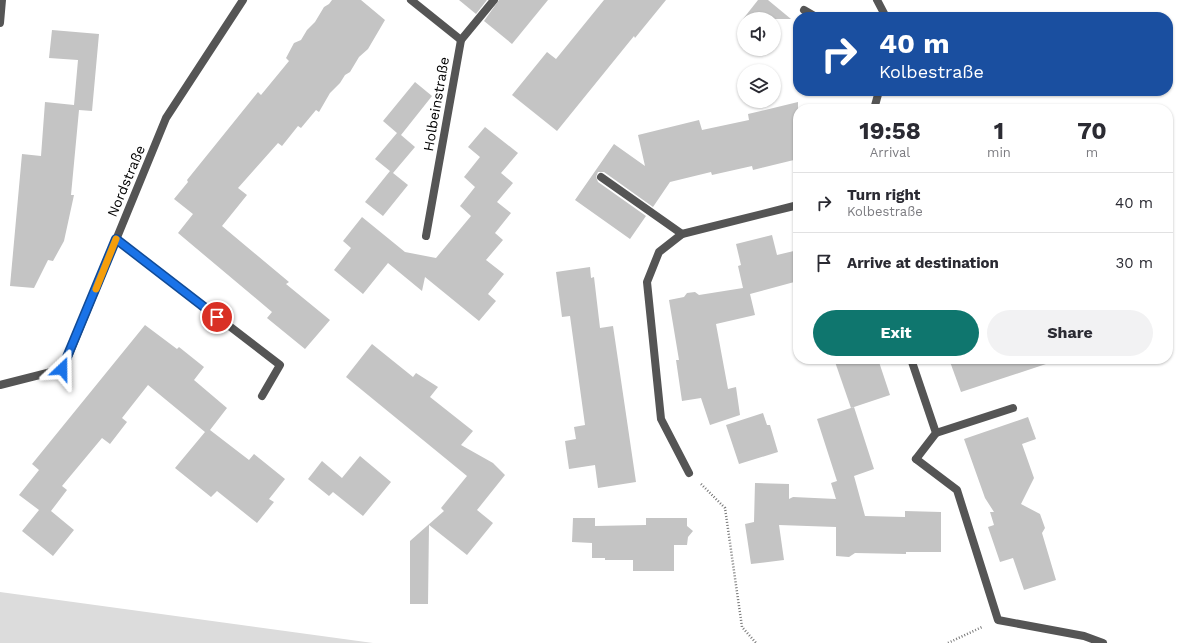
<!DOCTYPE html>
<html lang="en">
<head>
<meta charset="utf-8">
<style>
  :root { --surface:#fff; --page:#f2f2f3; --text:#2b2b33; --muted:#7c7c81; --line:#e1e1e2; --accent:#0f766e }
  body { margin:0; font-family:"Work Sans",sans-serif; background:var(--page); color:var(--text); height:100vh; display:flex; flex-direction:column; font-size:15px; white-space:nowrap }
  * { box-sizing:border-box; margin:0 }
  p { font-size:13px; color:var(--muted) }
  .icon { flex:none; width:22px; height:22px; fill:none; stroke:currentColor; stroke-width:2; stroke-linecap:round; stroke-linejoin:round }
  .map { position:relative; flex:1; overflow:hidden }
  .details { position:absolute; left:793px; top:104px; width:380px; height:260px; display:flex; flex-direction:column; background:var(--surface); border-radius:16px; box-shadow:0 1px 3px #0004 }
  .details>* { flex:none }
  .top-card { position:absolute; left:793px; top:12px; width:380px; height:84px; border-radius:16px; box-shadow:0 1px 3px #0004; background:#1a4fa0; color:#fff; overflow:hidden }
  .controls { position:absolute; left:737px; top:12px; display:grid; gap:8px }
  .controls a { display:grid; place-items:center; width:44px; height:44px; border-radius:50%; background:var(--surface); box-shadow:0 1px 3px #0004; font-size:20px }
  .pin { position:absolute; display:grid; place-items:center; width:34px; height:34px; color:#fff; margin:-17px; border:2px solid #fff; border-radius:50%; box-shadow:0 1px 4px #0007 }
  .me { position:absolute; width:44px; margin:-22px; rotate:23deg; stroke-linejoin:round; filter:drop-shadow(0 0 3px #0008) }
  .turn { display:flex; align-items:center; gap:14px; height:84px; padding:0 20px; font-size:18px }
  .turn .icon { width:52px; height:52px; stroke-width:2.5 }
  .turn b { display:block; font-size:28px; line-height:34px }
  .eta { display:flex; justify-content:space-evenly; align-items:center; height:68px; text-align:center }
  .eta b { font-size:24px; font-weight:700; line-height:28px }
  .cta { display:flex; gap:8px; margin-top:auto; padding:8px 20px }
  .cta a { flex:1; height:46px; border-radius:24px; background:var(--accent); color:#fff; font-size:16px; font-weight:700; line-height:46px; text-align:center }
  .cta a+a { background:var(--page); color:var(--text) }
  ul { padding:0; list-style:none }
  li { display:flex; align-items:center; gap:12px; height:60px; padding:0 20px; border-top:1px solid var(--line) }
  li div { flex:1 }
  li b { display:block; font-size:15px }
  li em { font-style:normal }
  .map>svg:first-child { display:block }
  .green { fill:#dcdcdc }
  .building { fill:#c4c4c4 }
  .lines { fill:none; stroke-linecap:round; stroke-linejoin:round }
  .path { stroke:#777; stroke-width:2.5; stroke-dasharray:1 2; stroke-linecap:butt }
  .service { stroke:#555; stroke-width:8 }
  .minor { stroke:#555; stroke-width:8 }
  .route-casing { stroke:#114b97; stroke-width:10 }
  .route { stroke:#1a73e8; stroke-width:7 }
  .slow { stroke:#f59e0b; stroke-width:7 }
  .labels { text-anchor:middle; stroke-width:3; stroke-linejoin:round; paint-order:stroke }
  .street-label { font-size:14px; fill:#000; stroke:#fff }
</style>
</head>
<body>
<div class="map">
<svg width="1185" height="643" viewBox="0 0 1185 643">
  <rect width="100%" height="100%" fill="#fff"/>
  <path class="green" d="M0,592L373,643H0Z"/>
  <g class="building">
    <path d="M332,0H361L385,20L368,49L359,57L350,72L345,75L340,83L330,93L319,112L316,110L301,128L298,126L282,146L278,143L238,188L247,195L222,226L289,282L286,284L330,320L305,349L267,318L272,312L178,233L193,214L174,199L188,182L187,180L258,92L261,95L289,61L286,58L294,43L301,40L307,30L315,22L324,7L329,4Z"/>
    <path d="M459,0H487L476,14Z"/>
    <path d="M499,0H548L512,44L484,21Z"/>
    <path d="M604,0H666L635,38L634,36L557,131L512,95L547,52L556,59Z"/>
    <path d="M758,0H768L791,19H743Z"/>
    <path d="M52,30L99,34L92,111L79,110L71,195H74L64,241L53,261L48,260L34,288L10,286L22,154L41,156L45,102L74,105L78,60L49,58Z"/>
    <path d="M415,82L432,96L401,135L415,147L393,173L408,185L383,216L365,202L390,171L375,159L397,133L383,121Z"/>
    <path d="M798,102V159L753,170L752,166L712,175L711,172L670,182L653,207L604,172H598L596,177L598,182L646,216L630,239L575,200L614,144L645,166L638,135L699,120L702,130L749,120L748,114Z"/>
    <path d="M485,127L518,153L501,173L513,183L497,202L511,213L495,233L503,240L486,260L504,274L488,294L496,301L479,321L425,277L422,291L388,263L363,294L334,270L351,248L343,241L362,217L405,252L436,258L471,216L460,206L475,187L464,177L480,157L468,147Z"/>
    <path d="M772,235L777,255L798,250V281L750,294L755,315L716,324L728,389L736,387L740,415L710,425L701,398L682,401L676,360H679L669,300L684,297L687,293L695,292L699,295L743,288L738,266L741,265L736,244Z"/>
    <path d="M590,267L591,278L594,277L600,328L613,326L636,482L598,488L595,465L569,469L565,441L576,439L574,427L585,425L570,316L562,317L556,272Z"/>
    <path d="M145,325L177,349L179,347L204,367L194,380L227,408L210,430L249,460L254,454L285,479L269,499L274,502L257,523L217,491L211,497L175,468L205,432L148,385L122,418L127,422L110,444L102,438L62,486L67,490L51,511L74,530L53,556L22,531L39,510L19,495L39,470L32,464Z"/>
    <path d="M372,344L413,377L416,373L438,387L430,397L473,431L461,445L493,463L505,475L477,510L493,523L467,555L429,525L428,604H410V541L444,511L441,508L467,476L346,377Z"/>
    <path d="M834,359H878L890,395L851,408Z"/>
    <path d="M949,359H1049V363L961,392Z"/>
    <path d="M854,407L874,469L854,476L865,516L905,517V511L941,512V552H906V554L855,553L849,557L836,556V527L779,525L784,560L751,564L745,524L754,522L755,483L789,484V499L793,497L836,499L831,483L837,481L817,419Z"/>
    <path d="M763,413L767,425H770L778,452L739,464L726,425Z"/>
    <path d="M1028,417L1036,439L1022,444L1034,478L1021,504L1040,514L1045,528L1042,533L1056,580L1024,590L1013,558L1000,562L988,527L994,525L990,512H994L985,498L964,439Z"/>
    <path d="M360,456L391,482L363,516L333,492L329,496L308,479L322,461L342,478Z"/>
    <path d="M573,518H595V526L646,525V518H687V526L693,531L688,537L687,545H674V571H633V560H605V558H592V543L572,542Z"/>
  </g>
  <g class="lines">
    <g class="path">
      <path d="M701,484L725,508L742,627L756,643"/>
      <path d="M948,643L982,627"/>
    </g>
    <g class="service">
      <path d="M804,10L816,17"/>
      <path d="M601,177L682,234"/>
      <path d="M426,236L461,40L494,0"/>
      <path d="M936,433L1013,408"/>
      <path d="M916,459L957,490L998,620L1084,636L1103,643"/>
    </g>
    <g class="minor">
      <path d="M411,0L461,40"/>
      <path d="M877,0L886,17"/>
      <path d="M0,23L2,0"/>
      <path d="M874,109L879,91"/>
      <path d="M116,239L280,365L262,396"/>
      <path d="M911,359L936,433L916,459"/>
      <path d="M0,385L63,369L166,118L243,0"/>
      <path d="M689,473L661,419L647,282L659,252L682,234L798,205"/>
    </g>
  </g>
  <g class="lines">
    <g class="route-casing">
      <path id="route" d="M62,369L116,239L217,317"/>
    </g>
    <use href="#route" class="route"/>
    <path class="slow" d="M96,289L116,239"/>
  </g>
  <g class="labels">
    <g class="street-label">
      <text transform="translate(436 104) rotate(-80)" y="5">Holbeinstraße</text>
      <text transform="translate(126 181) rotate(-67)" y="5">Nordstraße</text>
    </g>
  </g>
</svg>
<div class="controls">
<a><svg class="icon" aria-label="sound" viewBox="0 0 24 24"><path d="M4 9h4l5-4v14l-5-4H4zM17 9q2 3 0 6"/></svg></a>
<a><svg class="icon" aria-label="layers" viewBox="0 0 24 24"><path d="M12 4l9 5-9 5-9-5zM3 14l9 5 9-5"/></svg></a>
</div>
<div class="pin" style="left:217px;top:317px;background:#d93025"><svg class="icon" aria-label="arrive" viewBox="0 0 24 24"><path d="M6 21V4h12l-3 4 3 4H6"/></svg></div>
<svg class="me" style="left:62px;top:369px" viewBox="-20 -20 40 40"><path d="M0-17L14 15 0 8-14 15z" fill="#1a73e8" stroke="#fff" stroke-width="4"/></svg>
<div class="top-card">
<div class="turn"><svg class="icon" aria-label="right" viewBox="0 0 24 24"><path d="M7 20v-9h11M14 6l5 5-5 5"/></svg><div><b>40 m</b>Kolbestraße</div></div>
</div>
<section class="details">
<div class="eta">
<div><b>19:58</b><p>Arrival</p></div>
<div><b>1</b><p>min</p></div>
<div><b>70</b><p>m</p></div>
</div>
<ul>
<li><svg class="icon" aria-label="right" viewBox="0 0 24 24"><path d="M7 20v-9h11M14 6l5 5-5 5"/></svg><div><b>Turn right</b><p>Kolbestraße</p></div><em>40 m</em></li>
<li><svg class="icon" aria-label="arrive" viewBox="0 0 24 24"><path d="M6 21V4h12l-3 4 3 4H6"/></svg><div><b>Arrive at destination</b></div><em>30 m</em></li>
</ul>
<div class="cta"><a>Exit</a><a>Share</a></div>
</section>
</div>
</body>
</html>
